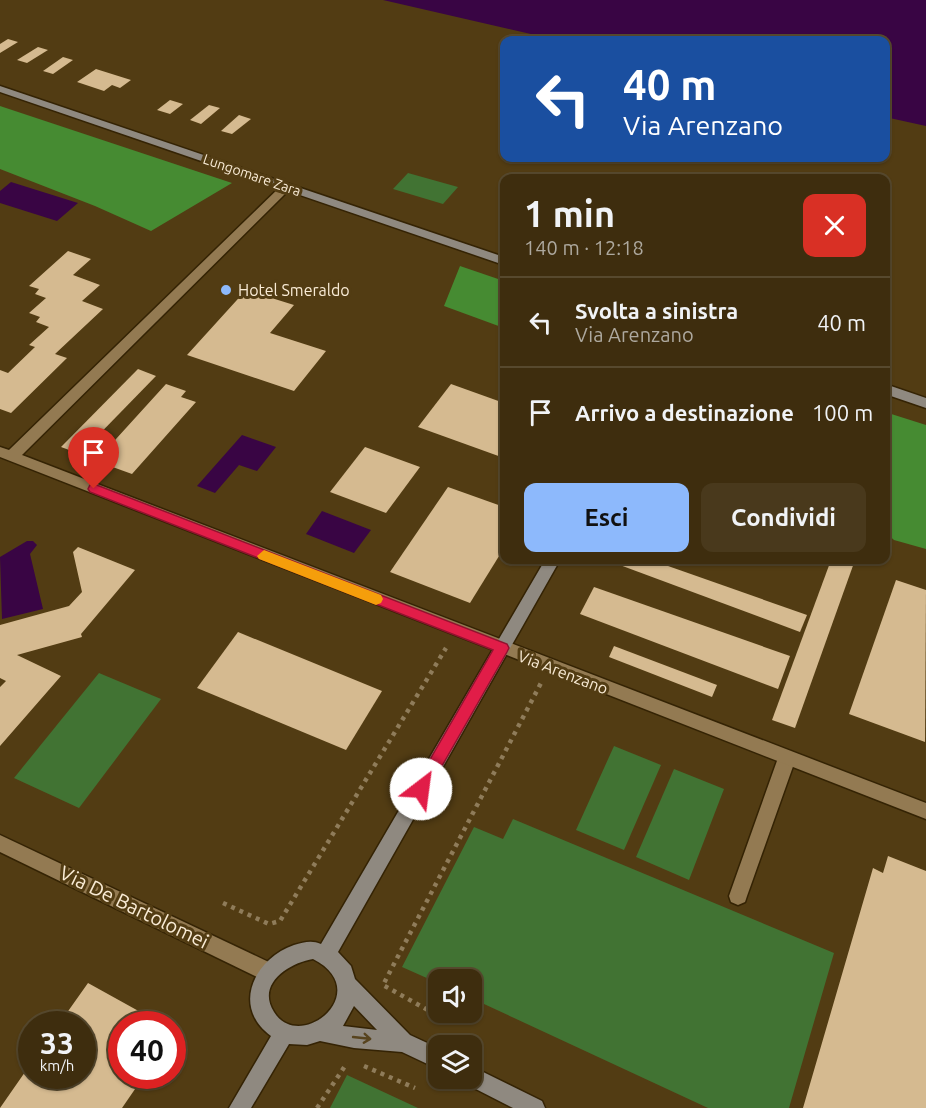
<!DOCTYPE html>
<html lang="it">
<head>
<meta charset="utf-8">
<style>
  :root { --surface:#3e2d0e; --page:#49391c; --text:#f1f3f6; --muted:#ada89e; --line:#57492e; --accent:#8db9fc }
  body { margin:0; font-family:Ubuntu,sans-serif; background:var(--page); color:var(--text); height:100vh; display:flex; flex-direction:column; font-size:22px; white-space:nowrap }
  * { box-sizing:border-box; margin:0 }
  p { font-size:20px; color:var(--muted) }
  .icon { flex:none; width:33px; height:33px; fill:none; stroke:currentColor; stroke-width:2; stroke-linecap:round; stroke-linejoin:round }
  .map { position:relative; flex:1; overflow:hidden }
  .drawer { position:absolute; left:500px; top:174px; width:390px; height:390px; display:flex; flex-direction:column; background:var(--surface); border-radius:12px; box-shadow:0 2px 4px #0004,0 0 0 2px var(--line) }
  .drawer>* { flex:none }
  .top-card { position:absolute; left:500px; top:36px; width:390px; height:126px; border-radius:12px; box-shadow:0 2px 4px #0004,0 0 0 2px var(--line); background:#1a4fa0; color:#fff; overflow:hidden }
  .controls { position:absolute; left:428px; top:969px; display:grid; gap:12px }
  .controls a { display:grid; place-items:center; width:54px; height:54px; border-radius:12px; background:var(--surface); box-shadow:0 2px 4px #0004,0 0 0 2px var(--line); font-size:30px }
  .speed { position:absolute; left:18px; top:1011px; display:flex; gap:12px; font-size:30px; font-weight:700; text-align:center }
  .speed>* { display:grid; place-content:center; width:78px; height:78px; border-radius:50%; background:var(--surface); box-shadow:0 2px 4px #0004,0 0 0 2px var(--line); line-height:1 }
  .speed small { font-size:15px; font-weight:400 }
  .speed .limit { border:9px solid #d22; background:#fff; color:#111 }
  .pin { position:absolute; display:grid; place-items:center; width:51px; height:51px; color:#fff; margin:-62px -26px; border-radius:50% 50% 50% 0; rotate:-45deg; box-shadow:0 0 6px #0007 }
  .pin .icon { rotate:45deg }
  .me { position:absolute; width:66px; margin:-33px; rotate:30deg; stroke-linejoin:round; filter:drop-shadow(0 0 4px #0008) }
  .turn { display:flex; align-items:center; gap:21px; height:126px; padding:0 24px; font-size:27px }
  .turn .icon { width:78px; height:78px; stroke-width:2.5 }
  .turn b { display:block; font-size:42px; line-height:51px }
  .round { display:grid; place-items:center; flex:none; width:63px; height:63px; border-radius:12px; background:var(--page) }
  .overview { display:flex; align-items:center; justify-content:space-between; height:102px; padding:0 24px }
  h1 { font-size:36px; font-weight:600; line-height:45px }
  .action { display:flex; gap:12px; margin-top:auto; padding:12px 24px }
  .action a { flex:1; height:69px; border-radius:12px; background:var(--accent); color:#111; font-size:24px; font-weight:600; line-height:69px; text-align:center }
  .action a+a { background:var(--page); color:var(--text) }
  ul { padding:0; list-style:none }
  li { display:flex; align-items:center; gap:18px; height:90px; padding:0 24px; border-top:2px solid var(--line) }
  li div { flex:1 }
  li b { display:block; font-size:22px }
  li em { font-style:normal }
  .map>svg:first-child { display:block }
  .green { fill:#417333 }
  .forest { fill:#468b32 }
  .water { fill:#390544 }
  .building { fill:#d5ba90 }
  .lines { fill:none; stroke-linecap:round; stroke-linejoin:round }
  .lane-casing { stroke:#342304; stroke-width:3 }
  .street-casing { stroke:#342304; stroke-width:3 }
  .secondary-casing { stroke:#342304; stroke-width:3 }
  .path { stroke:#8f7c5a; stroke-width:4.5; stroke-dasharray:4 5; stroke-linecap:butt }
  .lane { fill:#937a52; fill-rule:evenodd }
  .street { fill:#937a52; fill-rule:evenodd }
  .secondary { fill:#8f8980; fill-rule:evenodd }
  .oneway { stroke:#58441e }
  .route { fill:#e11d48; stroke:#92132f; stroke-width:1.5 }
  .slow { fill:#f59e0b }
  .poi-dot { fill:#8db9fc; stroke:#523c13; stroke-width:2 }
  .labels { text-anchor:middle; stroke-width:6; stroke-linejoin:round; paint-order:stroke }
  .far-street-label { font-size:14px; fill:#f9ebd5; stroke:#523c13 }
  .poi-label { font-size:16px; fill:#f9ebd5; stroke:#523c13; text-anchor:start }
  .street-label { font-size:16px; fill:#f9ebd5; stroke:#523c13 }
  .near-street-label { font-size:20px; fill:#f9ebd5; stroke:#523c13 }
</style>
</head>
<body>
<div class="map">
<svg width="926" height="1108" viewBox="0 0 926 1108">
  <rect width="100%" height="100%" fill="#523c13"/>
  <g class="green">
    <path d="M408,173L458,187L443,204L393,189Z"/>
    <path d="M99,673L161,699L79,808L14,778Z"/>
    <path d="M614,746L661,765L624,850L576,830Z"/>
    <path d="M674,769L724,789L689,880L636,857Z"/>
    <path d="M513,819L834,953L789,1108H708L471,998V980H438V983L402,967L474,827L503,839Z"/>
    <path d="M347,1075L418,1108H330Z"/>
  </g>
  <g class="forest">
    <path d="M0,106L232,183L151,231L95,206L0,169Z"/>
    <path d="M460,266L504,281V328L444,306Z"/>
    <path d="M885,412L926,425V549L894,540L885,532Z"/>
  </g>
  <g class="water">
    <path d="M383,0H926V126L885,117V40H557Z"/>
    <path d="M11,182L78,203L57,221L0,203V191Z"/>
    <path d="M242,435L276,447L257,471L239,465L215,493L197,486Z"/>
    <path d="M322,511L371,530L354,553L306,534Z"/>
    <path d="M27,541H33L37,545L30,554L43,609L2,619L0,557Z"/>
  </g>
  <g class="building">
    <path d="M8,39L18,42L0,53V44Z"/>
    <path d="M38,47L48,50L27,63L17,60Z"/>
    <path d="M63,57L73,60L53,74L43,71Z"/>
    <path d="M96,69L131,80L120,88L112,85L104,91L77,82Z"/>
    <path d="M170,100L183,104L170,114L157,110Z"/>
    <path d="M209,105L220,108L201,124L190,120Z"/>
    <path d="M239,115L251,119L232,134L221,131Z"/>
    <path d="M68,251L91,259L73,275L100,285L82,301L103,309L55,354L67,358L11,413L0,409V370L8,373L35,347L29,345L49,327L36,322L40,317L29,313L46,298L35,294L39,289L29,286Z"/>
    <path d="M246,290L294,305L270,333L326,351L294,391L187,355Z"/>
    <path d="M138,369L156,376L80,454L61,447Z"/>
    <path d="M166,384L186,391L181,397L196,402L132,474L96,461Z"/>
    <path d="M451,384L504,403V458L418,427Z"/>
    <path d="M365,447L420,467L386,513L330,492Z"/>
    <path d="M448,487L504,507V548L470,603L390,572Z"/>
    <path d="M78,547L135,570L81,634L82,637L17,655L61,676L0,746V687L6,681L0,678V625L69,606L82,592L73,552Z"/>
    <path d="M610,560H651L807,615L800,632L609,561Z"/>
    <path d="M831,560H855L795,728L772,720Z"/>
    <path d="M896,580L926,590L925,742L849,714Z"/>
    <path d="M594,587L790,656L778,689L580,614Z"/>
    <path d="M238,632L382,691L346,750L197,688Z"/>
    <path d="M614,646L717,685L712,697L609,657Z"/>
    <path d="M888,856L926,871V1108H803L873,868L883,873Z"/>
    <path d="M88,983L162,1024H122V1076H144L122,1108H0L32,1062V1076H82V1024H59Z"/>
  </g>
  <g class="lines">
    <g class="lane-casing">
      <path id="lane" d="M787,751L793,753L796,758L747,896L745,902L738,905L731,902L729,896L778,758L781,753Z"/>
    </g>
    <g class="street-casing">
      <g id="street">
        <path d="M286,184L292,187L290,189L22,455L926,803V819L0,457V447L9,450L282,185Z"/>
        <path d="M0,835L275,965L278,972L275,979L268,981L261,979L0,852Z"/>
      </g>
    </g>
    <g class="secondary-casing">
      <g id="secondary">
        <path d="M0,86L504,257V265L0,92Z"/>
        <path d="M885,384L926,398V408L885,394Z"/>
        <path d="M545,560H560L338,952L351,966L355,979L410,1035L438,1048V1069L402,1052L354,1048L320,1041L307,1045L289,1044L251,1108H229L271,1036C231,1007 254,959 294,945C304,942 312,940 321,944ZM313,959C376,991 300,1054 274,1012C256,984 289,963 313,959ZM354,1006L377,1030L343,1026Z"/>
        <path d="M471,1066L542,1101L545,1108H513L464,1083L462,1078H471Z"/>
      </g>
    </g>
    <g class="path">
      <path d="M223,903L269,924L280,921L446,648"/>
      <path d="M451,1023L383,985L541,683"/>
      <path d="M364,1066L415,1088"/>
      <path d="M317,1108L347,1063"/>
    </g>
    <use href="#lane" class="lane"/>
    <use href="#street" class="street"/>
    <use href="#secondary" class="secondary"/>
  </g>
  <defs><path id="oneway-shaft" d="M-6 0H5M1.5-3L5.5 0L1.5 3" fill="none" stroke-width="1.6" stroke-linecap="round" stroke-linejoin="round" transform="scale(1.5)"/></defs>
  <use class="oneway" href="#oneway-shaft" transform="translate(362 1038) rotate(6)"/>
  <path class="route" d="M94,484L507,644L509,648L507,652L426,794L421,796L415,794L413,789L493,650L90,492L88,489L90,485Z"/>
  <path class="slow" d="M264,550L381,595L383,599L381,603L376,605L259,559L257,556Z"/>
  <circle class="poi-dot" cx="226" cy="290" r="6"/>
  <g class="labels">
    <g class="far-street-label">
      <text transform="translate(252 175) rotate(19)" y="5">Lungomare Zara</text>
    </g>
    <g class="poi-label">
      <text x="238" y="296">Hotel Smeraldo</text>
    </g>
    <g class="street-label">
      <text transform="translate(563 672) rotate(21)" y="6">Via Arenzano</text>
    </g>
    <g class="near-street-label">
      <text transform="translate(134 907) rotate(26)" y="7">Via De Bartolomei</text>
    </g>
  </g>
</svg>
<div class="controls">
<a><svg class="icon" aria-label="sound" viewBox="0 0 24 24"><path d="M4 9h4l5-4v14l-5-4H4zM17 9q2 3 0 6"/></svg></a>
<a><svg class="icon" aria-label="layers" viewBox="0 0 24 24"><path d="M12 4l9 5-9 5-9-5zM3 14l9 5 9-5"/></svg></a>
</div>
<div class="speed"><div>33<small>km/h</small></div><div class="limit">40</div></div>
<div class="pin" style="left:94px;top:489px;background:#d93025"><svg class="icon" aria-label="arrive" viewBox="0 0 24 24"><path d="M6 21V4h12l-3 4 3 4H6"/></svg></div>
<svg class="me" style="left:421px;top:789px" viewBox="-20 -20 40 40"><circle r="19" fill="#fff"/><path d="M0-13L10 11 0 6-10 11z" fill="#e11d48"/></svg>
<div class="top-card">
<div class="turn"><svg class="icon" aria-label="left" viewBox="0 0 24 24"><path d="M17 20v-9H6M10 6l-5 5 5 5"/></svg><div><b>40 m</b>Via Arenzano</div></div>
</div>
<section class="drawer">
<div class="overview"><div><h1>1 min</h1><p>140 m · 12:18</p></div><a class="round" style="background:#d93025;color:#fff"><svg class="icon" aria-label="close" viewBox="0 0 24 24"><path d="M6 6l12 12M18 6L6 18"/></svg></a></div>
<ul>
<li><svg class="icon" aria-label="left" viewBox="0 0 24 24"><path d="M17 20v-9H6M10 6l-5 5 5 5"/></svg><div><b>Svolta a sinistra</b><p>Via Arenzano</p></div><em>40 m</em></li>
<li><svg class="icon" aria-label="arrive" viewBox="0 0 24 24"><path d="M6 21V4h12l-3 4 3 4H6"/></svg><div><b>Arrivo a destinazione</b></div><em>100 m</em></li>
</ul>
<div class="action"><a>Esci</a><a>Condividi</a></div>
</section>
</div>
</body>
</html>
